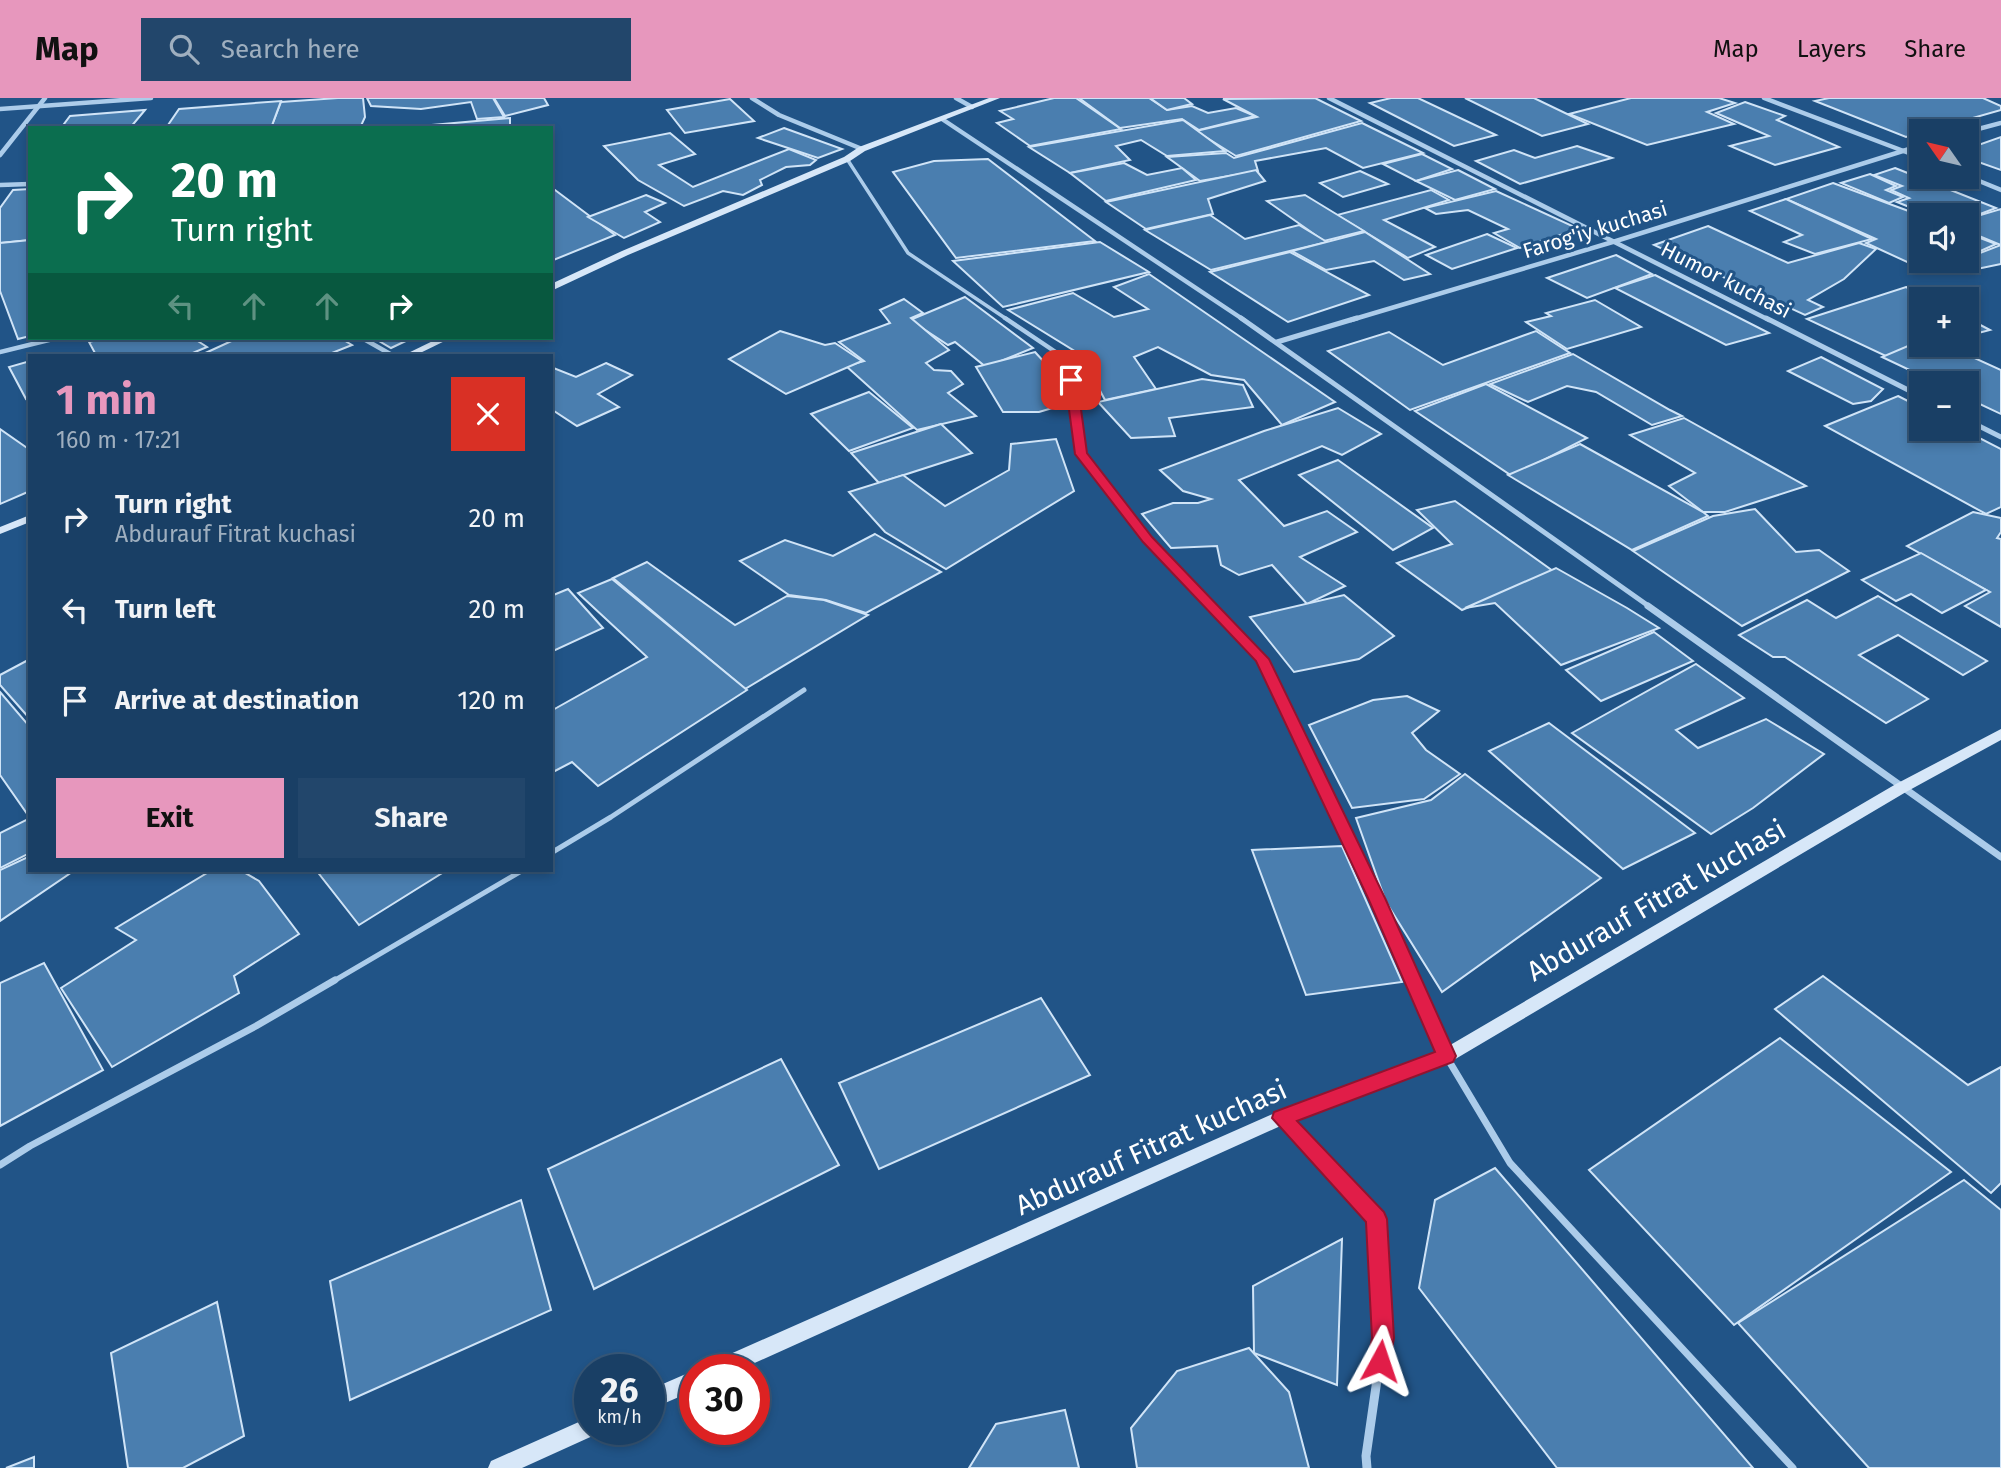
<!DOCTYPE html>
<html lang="en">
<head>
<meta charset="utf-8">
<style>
  :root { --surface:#193f65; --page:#22466b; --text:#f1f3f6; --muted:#9fafbf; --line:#375879; --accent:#e797bd }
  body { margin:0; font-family:"Fira Sans",sans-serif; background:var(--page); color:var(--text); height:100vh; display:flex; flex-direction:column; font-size:26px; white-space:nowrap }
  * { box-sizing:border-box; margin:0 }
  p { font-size:23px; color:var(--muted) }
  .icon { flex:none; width:38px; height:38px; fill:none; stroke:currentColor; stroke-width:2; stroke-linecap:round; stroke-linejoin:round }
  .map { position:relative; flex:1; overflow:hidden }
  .panel { position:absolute; left:28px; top:256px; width:525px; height:518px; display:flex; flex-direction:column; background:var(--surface); border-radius:0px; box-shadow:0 4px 10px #0003,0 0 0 2px var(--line) }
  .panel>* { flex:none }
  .guide { position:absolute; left:28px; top:28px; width:525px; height:214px; border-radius:0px; box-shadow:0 4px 10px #0003,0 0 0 2px var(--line); background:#0b6e4f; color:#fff; overflow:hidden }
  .needle { width:46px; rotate:304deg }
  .tools { position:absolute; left:1909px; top:21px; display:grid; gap:14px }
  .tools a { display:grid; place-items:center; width:70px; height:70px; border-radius:0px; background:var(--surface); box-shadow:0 4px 10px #0003,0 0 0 2px var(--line); font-size:35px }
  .speed { position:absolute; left:574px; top:1256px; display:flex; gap:14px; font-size:35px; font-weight:700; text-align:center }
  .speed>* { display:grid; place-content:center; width:91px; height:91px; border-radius:50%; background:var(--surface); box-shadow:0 4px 10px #0003,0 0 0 2px var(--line); line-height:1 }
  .speed small { font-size:18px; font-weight:400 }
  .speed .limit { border:10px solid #d22; background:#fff; color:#111 }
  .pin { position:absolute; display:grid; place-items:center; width:60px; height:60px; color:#fff; margin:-30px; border-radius:14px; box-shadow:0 4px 10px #0006 }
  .me { position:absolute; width:77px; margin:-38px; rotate:5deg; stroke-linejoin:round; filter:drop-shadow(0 0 5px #0008) }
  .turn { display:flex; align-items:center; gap:24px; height:147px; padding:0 28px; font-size:32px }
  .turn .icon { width:91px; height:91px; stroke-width:2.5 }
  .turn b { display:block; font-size:49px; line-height:60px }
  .lanes { display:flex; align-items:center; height:66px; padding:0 28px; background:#0003; justify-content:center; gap:35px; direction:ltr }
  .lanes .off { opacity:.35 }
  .round { display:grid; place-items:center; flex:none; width:74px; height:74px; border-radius:0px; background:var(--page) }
  .headline { display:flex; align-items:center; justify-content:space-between; height:119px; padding:0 28px }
  h1 { font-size:42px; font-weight:700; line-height:52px; color:var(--accent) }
  .primary-button { display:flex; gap:14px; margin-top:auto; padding:14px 28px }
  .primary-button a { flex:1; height:80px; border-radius:0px; background:var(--accent); color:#111; font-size:28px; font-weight:700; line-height:80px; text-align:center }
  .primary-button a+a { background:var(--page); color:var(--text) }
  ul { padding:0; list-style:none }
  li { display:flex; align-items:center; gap:21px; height:91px; padding:0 28px }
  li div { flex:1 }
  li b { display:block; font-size:26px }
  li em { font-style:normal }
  header { display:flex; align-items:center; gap:42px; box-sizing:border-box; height:98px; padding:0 35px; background:var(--accent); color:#111 }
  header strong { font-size:33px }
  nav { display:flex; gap:38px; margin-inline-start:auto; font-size:24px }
  .search { width:490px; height:63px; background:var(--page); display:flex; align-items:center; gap:18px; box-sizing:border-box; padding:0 24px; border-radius:0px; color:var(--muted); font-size:26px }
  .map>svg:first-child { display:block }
  .building { fill:#4a7eaf; stroke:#d0e4f7; stroke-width:2 }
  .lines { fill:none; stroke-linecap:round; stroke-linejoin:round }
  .lane-far3 { stroke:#acccea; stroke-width:3.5 }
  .lane-far2 { stroke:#acccea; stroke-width:4.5 }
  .lane-far1 { stroke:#acccea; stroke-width:5 }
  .lane { stroke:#acccea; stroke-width:7 }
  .street-far3 { stroke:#acccea; stroke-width:4.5 }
  .street-far2 { stroke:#acccea; stroke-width:5 }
  .street-far1 { stroke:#acccea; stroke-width:7 }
  .street { stroke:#acccea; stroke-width:9 }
  .secondary { fill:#d7e7f8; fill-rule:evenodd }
  .route { fill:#e11d48; stroke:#92132f; stroke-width:2 }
  .labels { text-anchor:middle; stroke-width:6; stroke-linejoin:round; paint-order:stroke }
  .far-street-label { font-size:21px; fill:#fff; stroke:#215487 }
  .near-street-label { font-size:28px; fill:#fff; stroke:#215487 }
</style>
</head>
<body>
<header>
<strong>Map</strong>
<div class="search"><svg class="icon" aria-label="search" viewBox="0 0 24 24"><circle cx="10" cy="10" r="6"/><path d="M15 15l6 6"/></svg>Search here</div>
<nav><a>Map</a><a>Layers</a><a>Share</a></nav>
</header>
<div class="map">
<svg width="2001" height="1370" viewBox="0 0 2001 1370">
  <rect width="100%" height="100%" fill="#215487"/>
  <g class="building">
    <path d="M338,0H363L365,19L360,30H271L281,4Z"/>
    <path d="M367,0H493L504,19L477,21L471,4L421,11L371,8Z"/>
    <path d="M494,0H544L548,7L505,18Z"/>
    <path d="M1054,0H1076L1121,31L1030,48L997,25L1013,21L1000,13Z"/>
    <path d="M1079,0H1149L1167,12L1192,8L1208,15L1236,10L1255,18L1199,32L1182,21L1120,30Z"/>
    <path d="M1150,0H1184L1192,6L1167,12Z"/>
    <path d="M1315,0L1361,23L1236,58L1196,33L1257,19L1223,1Z"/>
    <path d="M1391,0H1418L1496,37L1454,48L1370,5Z"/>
    <path d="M1465,0H1534L1588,26L1542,38Z"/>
    <path d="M1631,0H1719L1735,5L1707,14L1734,26L1647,47L1569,16Z"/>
    <path d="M1829,0H1983L2001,8V12L1906,39L1815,3Z"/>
    <path d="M730,1L754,23L685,35L667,12Z"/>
    <path d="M281,3L271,30H166L179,11Z"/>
    <path d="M1745,4L1785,18L1777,22L1839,49L1775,67L1730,48L1769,38L1716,15Z"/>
    <path d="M145,12L130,30H61L70,18Z"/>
    <path d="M510,20V30H410V29Z"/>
    <path d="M1183,22L1225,53L1167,58L1141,42L1116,48L1130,62L1070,75L1029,49Z"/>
    <path d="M1362,25L1423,55L1363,70L1326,50L1255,63L1258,73L1200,83L1167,59L1226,55L1234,60Z"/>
    <path d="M784,30L842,51L818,60L758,40Z"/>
    <path d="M670,35L695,56L659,67L693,89L789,51L816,62L810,67L786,69L760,82L762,87L743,97L723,93L684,108L638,82L604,48Z"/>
    <path d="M2001,39V72L1967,60V51Z"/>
    <path d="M1577,48L1612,60L1520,86L1476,63L1514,52L1535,60Z"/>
    <path d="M1422,56L1452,71L1416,83L1383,66Z"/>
    <path d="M988,61L1095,143L956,160L893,74L934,63Z"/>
    <path d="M1124,65L1147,77L1182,70L1196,82L1106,103L1070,75Z"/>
    <path d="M1895,70L1996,110L1967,121V117H1929L1897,104L1909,100L1891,92L1902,88L1874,77Z"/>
    <path d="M1256,72L1265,83L1208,101L1213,116L1146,131L1106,104Z"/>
    <path d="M1458,72L1495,91L1455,102L1416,83Z"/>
    <path d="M1360,73L1388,86L1343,99L1320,85Z"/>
    <path d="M1870,76L1896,88L1886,92L1903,99L1889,105L1841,85Z"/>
    <path d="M1833,85L1922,118V163H1959L1931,175L1866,145L1876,141L1786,101Z"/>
    <path d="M551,89L615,137L551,163Z"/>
    <path d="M30,91V142L0,145V110L13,92Z"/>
    <path d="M1431,92L1449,102L1384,122L1435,149L1408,160L1337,117Z"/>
    <path d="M1496,93L1579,131L1520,150L1494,135L1508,131L1468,112L1436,116L1425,110Z"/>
    <path d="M646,97L665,105L645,114L660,124L624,140L588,119Z"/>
    <path d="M1305,97L1364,133L1324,143L1267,103Z"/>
    <path d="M1786,101L1872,141L1815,156L1784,144L1802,137L1750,113Z"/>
    <path d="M2001,111V166L1977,171L1960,163H1967V160L2001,147L1967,133V121Z"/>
    <path d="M1210,117L1245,141L1299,127L1327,144L1211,172L1145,132Z"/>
    <path d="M1708,128L1788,165L1859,145L1876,151L1844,181L1808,202L1823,209L1805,217L1654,147Z"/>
    <path d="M1365,134L1430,176L1404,182L1374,163L1326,172L1292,153Z"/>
    <path d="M1967,135L1996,146L1967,159Z"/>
    <path d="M1487,136L1517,150L1452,171L1426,157Z"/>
    <path d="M30,142V238L18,241L0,193V145Z"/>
    <path d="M1100,144L1149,174L1003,209L953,163Z"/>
    <path d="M1290,154L1369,197L1288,224L1210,174Z"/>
    <path d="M1616,157L1652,176L1587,200L1547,180Z"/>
    <path d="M1149,176L1335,304L1282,327L1244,282L1211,277L1158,249L1134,259L1156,291L1105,302L1081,257L1008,212L1073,195L1114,219L1148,211L1114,189Z"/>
    <path d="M1655,177L1769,235L1726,247L1615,190Z"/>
    <path d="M1906,189L1930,201H1922V247H1937L1890,260L1807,221Z"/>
    <path d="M965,199L1033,250L986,269L955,244L948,247L910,222Z"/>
    <path d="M904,201L923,215L911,220L949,252L926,265L934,272L951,273L963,286L948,295L976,318L917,332L846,268L864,263L839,244L890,225L880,212Z"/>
    <path d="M1595,202L1641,229L1567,251L1526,224L1551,218L1546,215Z"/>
    <path d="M1967,220L1990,232L1967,238Z"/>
    <path d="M780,233L825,247L835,245L862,263L786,296L729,261Z"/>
    <path d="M1536,233L1570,255L1410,312L1328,253L1389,234L1443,267Z"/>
    <path d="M105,240H193L207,249L188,257H96L89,244Z"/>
    <path d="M238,240H340L352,247L327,257H201Z"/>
    <path d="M374,240H412L391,250Z"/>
    <path d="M1922,242V247H1946L2001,272V316L1967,300V285H1937L1882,259Z"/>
    <path d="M1035,254L1056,277L1066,306L1039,314H1003L976,269Z"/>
    <path d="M1573,256L1670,312L1682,318L1652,327L1596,294L1567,288L1528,304L1490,286Z"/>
    <path d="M1821,259L1883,291L1871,303L1853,306L1788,273Z"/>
    <path d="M30,263V300L26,301L9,269Z"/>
    <path d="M606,265L632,277L598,296L619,309L577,328L551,311V269L576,279Z"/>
    <path d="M1202,281L1243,287L1253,309L1169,320L1175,338L1131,340L1098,304Z"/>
    <path d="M1486,286L1587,340L1512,378L1415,313Z"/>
    <path d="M869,294L913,330L849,353L811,316Z"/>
    <path d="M1898,298L1922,310V331H1962L2001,351V409L1986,416L1825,328Z"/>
    <path d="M1338,310L1381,336L1342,357L1322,348L1239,382L1284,428L1327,413L1357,434L1300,459L1345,488L1307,506L1272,467L1239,477L1221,467L1217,448L1171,450L1142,416L1173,405H1198L1211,401L1183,393L1160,372L1264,333Z"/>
    <path d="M1684,320L1806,388L1725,414H1703L1669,388L1695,375L1630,337Z"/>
    <path d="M941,326L972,355L879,385L851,355Z"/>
    <path d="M0,331L30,352V393L0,406Z"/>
    <path d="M1056,341L1074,393L946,471L885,434L849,394L903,377L945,408L1009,372L1011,346Z"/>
    <path d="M1580,346L1703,414L1708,418L1632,452L1508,377Z"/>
    <path d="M1338,362L1433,430L1393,452L1299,377Z"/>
    <path d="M1455,403L1553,473L1462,512L1397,465L1452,446L1417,412Z"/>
    <path d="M1755,411L1796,454L1819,452L1849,473L1742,528L1633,453L1713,418Z"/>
    <path d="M1973,414L2001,420V434L1997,440L2001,441V529L1965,508L1990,494L1907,448Z"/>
    <path d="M875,436L941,474L866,515L826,502L789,497L740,463L785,442L833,458Z"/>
    <path d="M1921,455L1986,492L1942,515L1911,496L1896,503L1862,482Z"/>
    <path d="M647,464L735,527L787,498L824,502L868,517L745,591L613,480Z"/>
    <path d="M1556,470L1627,510L1659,530L1561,567L1495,505L1465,510Z"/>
    <path d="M612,481L747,592L598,688L572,664L551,675V613L647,559L578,495Z"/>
    <path d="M568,491L603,530L551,554V498Z"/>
    <path d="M1344,497L1394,538L1359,561L1294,574L1250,519Z"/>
    <path d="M1878,498L1987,563L1963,577L1898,537L1859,557L1928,601L1886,625L1785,559H1773L1739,537L1807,502L1836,520Z"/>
    <path d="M1654,534L1693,563L1601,603L1566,572Z"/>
    <path d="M30,561V621L0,587V577Z"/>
    <path d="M1696,566L1744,600L1676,632L1698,650L1766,621L1824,656L1753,710L1711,736L1572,635Z"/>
    <path d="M0,594L30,629V720L0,677Z"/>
    <path d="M1407,598L1439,613L1412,635L1426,652L1460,676L1424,701L1352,710L1309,627L1373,602Z"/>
    <path d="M1549,625L1695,735L1623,771L1489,653Z"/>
    <path d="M1465,676L1601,780L1442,894L1386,804L1356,720L1431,702Z"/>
    <path d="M30,720V755L0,770V735Z"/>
    <path d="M1342,748L1402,884L1306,897L1252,752Z"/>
    <path d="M30,758V772H75L0,823V772Z"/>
    <path d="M212,772H240L259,783L299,836L234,878L239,895L112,969L61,890L136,842L116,830Z"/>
    <path d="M316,772H447L359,827Z"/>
    <path d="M44,865L103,972L0,1028V885Z"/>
    <path d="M1823,878L1968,987L2001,969V1085L1991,1095L1775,911Z"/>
    <path d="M1041,900L1090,977L879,1071L839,985Z"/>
    <path d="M1780,940L1951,1074L1734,1227L1589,1072Z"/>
    <path d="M781,961L839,1067L594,1191L548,1071Z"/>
    <path d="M1495,1070L1753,1370H1557L1419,1190L1435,1102Z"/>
    <path d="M1964,1082L2001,1112V1370H1869L1738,1225Z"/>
    <path d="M521,1102L551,1212L350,1302L330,1183Z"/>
    <path d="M1342,1141L1337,1287L1254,1255L1253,1188Z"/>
    <path d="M217,1204L244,1338L183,1370H128L111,1255Z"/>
    <path d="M1249,1250L1289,1294L1309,1370H1137L1131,1330L1177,1273Z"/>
    <path d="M1065,1312L1079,1370H969L996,1326Z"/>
    <path d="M34,1359V1370H6Z"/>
  </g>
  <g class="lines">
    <path class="lane-far3" d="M847,61L908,155L1008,222"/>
    <g class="lane-far2">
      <path d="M1005,220L1066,261L1076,303L1081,356L1147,441L1213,509"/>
      <path d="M362,240L392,257"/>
      <path d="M0,254L57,240"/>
    </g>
    <g class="lane-far1">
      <path d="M1211,508L1262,560L1413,884"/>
      <path d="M551,755L611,719L804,592"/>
      <path d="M332,884L523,772"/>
    </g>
    <g class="lane">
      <path d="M1412,882L1446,958L1510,1065L1793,1370"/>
      <path d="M0,1067L30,1048L256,928L335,882"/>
    </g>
    <g class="street-far3">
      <path d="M752,0L779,17L862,51"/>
      <path d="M956,0L972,9"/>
      <path d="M1329,0L1769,222"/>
      <path d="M1764,0L1922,60"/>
      <path d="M0,11L151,0"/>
      <path d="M942,21L1244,222"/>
      <path d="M1967,34L2001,25"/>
      <path d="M0,57L45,0"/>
      <path d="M1967,78L2001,92"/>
      <path d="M0,87L30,86"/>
      <path d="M1351,222L1616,143L1922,47"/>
    </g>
    <g class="street-far2">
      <path d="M1241,220L1650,509"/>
      <path d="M1766,220L1922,299"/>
      <path d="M1277,244L1357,220"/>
      <path d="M1967,322L2001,339"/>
    </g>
    <path class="street-far1" d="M1648,508L2001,759"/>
    <path class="street" d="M1282,1021L1376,1121L1383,1240L1366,1358L1367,1370"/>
    <g class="secondary">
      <path d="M989,0H1000L865,53L850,63L628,157L551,193V186L622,153L844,59L859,49Z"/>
      <path d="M439,240H451L416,257H404Z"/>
      <path d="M30,417V424L0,436V429Z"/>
      <path d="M2001,631V642L1906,694L1452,963L1287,1025L739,1272H707L710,1265L1275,1015L1440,953L1896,686Z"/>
      <path d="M695,1272V1292L649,1312V1292Z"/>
      <path d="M590,1319V1332H599L597,1336L522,1370H488L491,1363Z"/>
    </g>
  </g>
  <path class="route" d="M1071,279L1077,282L1087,355L1152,439L1269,561L1385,800L1456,958L1453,964L1297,1023L1384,1114L1387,1121L1394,1240L1388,1271L1380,1275L1372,1271L1368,1263L1372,1240L1366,1124L1272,1020L1274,1014L1435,954L1368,800L1256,563L1143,444L1075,356L1065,282Z"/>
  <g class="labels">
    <g class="far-street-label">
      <text transform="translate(1595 132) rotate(-17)" y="7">Farog'iy kuchasi</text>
      <text transform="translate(1726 182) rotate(27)" y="7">Humor kuchasi</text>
    </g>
    <g class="near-street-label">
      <text transform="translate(1656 802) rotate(-30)" y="10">Abdurauf Fitrat kuchasi</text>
      <text transform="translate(1151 1049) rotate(-24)" y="10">Abdurauf Fitrat kuchasi</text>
    </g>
  </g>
</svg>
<div class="tools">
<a><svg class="needle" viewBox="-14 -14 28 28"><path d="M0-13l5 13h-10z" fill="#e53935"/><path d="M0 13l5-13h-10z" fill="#9fafbf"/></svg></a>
<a><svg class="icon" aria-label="sound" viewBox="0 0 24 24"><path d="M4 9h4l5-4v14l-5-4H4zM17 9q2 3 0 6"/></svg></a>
<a>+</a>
<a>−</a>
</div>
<div class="speed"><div>26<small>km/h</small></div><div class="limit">30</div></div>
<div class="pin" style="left:1071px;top:282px;background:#d93025"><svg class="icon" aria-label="arrive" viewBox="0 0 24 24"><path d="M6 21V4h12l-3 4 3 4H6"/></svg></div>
<svg class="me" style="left:1380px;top:1263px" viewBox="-20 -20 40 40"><path d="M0-17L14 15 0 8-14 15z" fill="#e11d48" stroke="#fff" stroke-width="4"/></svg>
<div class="guide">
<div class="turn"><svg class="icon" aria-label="right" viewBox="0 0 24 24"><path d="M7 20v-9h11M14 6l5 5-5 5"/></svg><div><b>20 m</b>Turn right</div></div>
<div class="lanes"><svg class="icon off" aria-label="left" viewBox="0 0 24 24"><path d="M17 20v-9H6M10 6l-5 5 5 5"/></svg><svg class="icon off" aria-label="ahead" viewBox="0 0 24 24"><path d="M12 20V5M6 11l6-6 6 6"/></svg><svg class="icon off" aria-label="ahead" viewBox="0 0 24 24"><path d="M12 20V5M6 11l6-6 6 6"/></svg><svg class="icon" aria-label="right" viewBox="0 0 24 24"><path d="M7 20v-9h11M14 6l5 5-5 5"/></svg></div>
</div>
<section class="panel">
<div class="headline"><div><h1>1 min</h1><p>160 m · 17:21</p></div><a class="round" style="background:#d93025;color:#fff"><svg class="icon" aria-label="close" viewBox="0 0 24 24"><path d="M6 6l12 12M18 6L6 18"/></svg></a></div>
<ul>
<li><svg class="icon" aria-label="right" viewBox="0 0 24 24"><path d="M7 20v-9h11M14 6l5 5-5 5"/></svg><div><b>Turn right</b><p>Abdurauf Fitrat kuchasi</p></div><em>20 m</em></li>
<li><svg class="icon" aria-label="left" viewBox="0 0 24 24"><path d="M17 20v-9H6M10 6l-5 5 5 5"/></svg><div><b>Turn left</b></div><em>20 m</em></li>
<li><svg class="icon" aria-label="arrive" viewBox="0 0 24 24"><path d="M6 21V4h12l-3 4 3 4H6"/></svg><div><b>Arrive at destination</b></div><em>120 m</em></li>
</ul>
<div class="primary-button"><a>Exit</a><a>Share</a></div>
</section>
</div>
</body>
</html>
